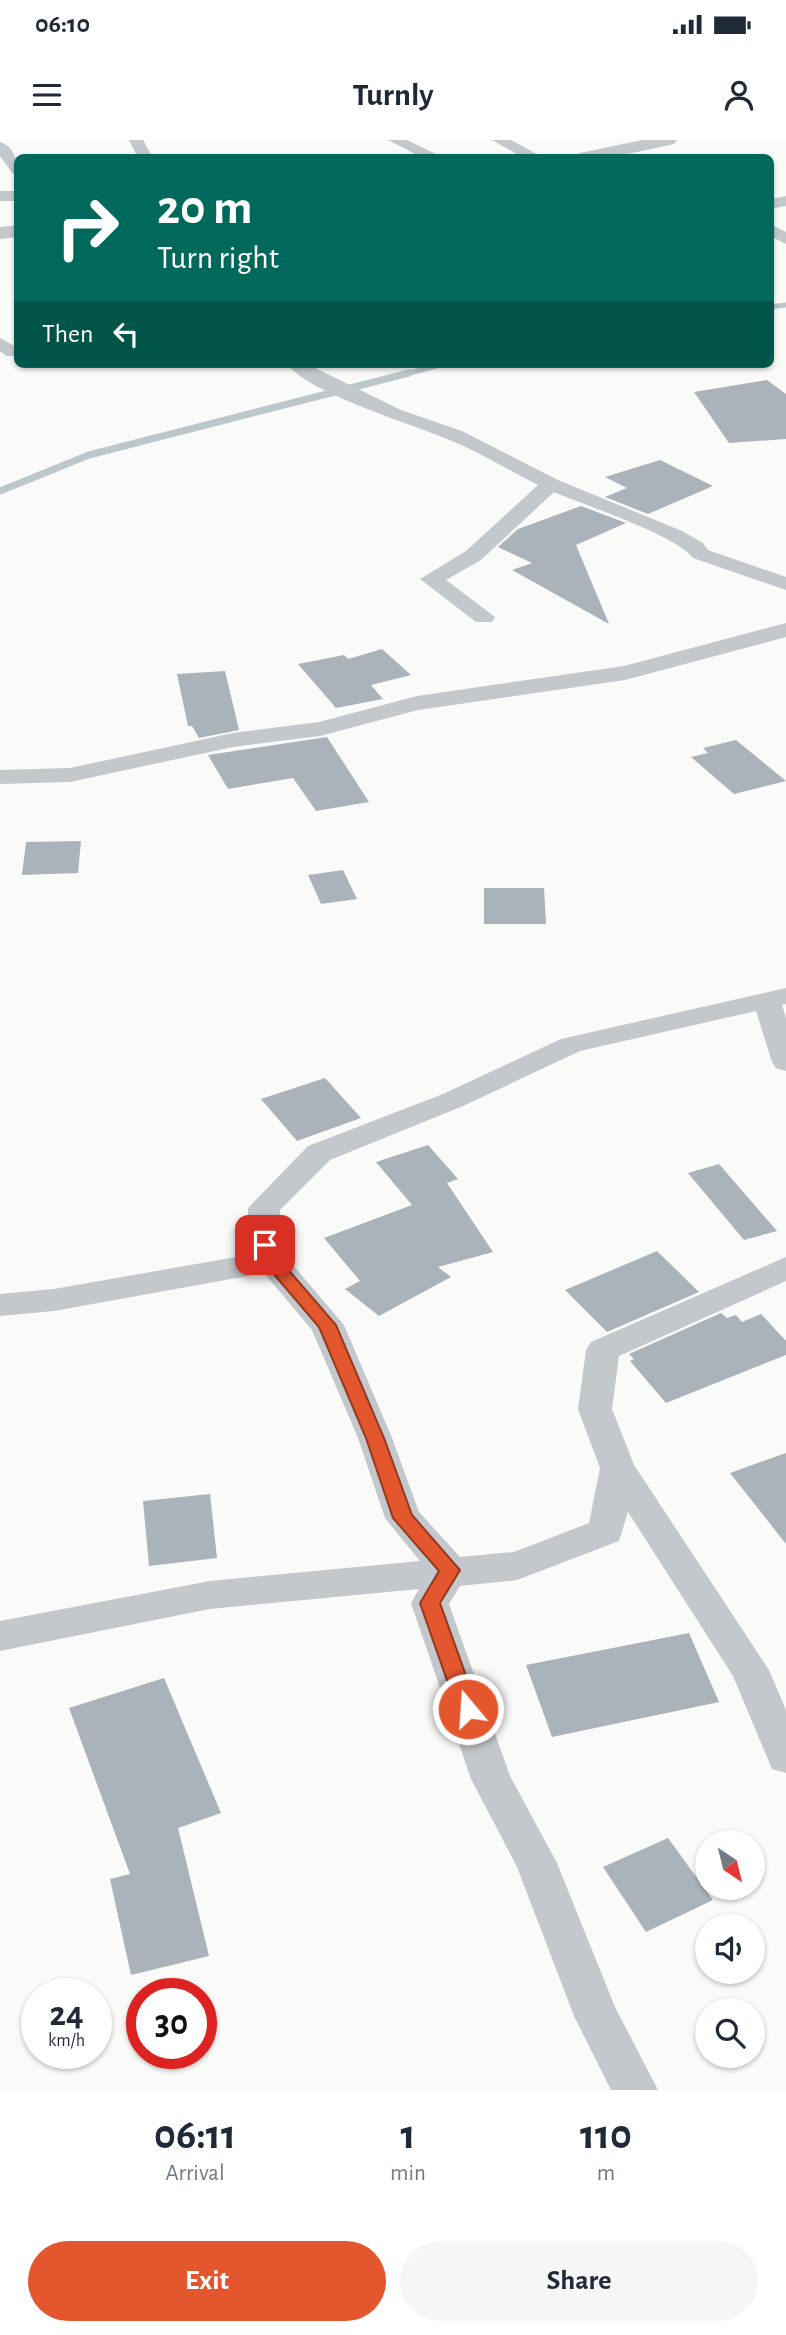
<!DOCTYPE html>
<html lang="en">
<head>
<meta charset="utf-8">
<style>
  :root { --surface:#fff; --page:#f6f6f7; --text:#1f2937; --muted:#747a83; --accent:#e4572e }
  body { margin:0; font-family:"Alegreya Sans",sans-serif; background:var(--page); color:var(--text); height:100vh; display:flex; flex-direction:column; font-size:26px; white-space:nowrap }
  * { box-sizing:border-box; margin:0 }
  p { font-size:23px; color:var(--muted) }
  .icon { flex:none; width:38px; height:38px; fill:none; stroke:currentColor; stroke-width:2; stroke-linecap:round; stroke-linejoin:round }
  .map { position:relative; height:1950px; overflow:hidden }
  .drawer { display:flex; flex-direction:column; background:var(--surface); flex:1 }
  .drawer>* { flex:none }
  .top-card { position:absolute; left:14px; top:14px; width:760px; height:214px; border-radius:10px; box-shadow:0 2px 5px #0004; background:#00695c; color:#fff; overflow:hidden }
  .needle { width:46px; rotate:145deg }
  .buttons { position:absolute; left:695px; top:1690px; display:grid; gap:14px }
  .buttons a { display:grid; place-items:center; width:70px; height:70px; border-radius:50%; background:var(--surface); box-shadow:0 2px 5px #0004; font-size:35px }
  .speed { position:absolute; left:21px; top:1838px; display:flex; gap:14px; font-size:35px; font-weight:700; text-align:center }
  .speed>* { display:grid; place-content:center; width:91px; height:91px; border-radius:50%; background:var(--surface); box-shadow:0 2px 5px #0004; line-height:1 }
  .speed small { font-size:18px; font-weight:400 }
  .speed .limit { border:10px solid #d22; background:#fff; color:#111 }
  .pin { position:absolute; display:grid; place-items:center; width:60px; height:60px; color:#fff; margin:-30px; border-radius:14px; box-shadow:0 4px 10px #0006 }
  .me { position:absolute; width:77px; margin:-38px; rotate:342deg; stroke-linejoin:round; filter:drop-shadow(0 0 5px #0008) }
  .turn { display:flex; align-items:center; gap:24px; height:147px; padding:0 28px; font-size:32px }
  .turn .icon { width:91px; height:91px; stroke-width:2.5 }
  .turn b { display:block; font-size:49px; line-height:60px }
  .then { display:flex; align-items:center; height:66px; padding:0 28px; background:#0003; gap:14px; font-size:26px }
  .eta { display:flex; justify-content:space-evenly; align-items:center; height:119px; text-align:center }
  .eta b { font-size:42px; font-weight:700; line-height:49px }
  .action { display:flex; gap:14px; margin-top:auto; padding:14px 28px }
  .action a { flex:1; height:80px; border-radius:42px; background:var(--accent); color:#fff; font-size:28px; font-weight:700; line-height:80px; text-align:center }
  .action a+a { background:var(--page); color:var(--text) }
  .status { display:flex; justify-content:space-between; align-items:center; height:49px; padding:0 35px; background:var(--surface); direction:ltr }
  .status svg { height:19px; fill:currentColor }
  header { display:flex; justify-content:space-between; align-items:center; height:91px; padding:0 28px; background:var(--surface); font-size:32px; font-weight:700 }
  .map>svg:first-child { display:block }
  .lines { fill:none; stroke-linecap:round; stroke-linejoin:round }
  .stream-far1 { stroke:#bbc7cb; stroke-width:5 }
  .stream { stroke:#bbc7cb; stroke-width:7 }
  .building { fill:#aab3b9 }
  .minor { fill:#c3c8cc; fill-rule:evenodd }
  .tertiary { fill:#c3c8cc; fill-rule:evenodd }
  .route { fill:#e4572e; stroke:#94391e; stroke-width:2 }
</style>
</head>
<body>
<div class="status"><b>06:10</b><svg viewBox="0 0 49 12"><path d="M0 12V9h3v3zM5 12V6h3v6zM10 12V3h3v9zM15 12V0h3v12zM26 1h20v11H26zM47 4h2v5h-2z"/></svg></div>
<header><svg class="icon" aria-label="menu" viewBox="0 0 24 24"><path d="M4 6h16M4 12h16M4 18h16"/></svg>Turnly<svg class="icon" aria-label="person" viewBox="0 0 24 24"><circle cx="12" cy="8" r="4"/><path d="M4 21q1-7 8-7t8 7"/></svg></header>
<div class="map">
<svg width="786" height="1950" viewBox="0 0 786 1950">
  <rect width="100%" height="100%" fill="#fafaf8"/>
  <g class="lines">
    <g class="stream-far1">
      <path d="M770,167L786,165"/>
      <path d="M402,235L444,224"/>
    </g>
    <path class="stream" d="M0,351L89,315L409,233"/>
  </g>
  <g class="building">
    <path d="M767,240L786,254V299L729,303L694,252Z"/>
    <path d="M660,320L713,346L648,374L605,357L627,348L605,337Z"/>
    <path d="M581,366L626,383L576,405L609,484L512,430L532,423L498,407L518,389Z"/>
    <path d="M382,509L411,535L371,545L383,559L336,568L298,524L344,515L348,519Z"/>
    <path d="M225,531L239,590L199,598L192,586H188L177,534Z"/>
    <path d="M327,597L369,662L316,671L293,638L228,649L208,615Z"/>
    <path d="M736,600L786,641L734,654L691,617L708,613L703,608Z"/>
    <path d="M81,701L78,733L22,735L26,702Z"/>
    <path d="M343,730L357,759L321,764L308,735Z"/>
    <path d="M484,748H544L546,784H484Z"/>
    <path d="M325,938L361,978L297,1001L261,959Z"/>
    <path d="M428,1005L458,1039L447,1043L493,1112L438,1127L451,1137L379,1176L345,1149L360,1141L324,1098L412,1065L376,1022Z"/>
    <path d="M719,1024L777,1091L744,1100L688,1033Z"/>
    <path d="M657,1111L699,1152L607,1192L565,1150Z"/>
    <path d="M721,1173L727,1178L736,1175L742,1182L761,1174L786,1201V1215L666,1263L630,1221L634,1219L629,1214Z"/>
    <path d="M786,1313V1404L730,1333Z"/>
    <path d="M210,1354L217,1418L149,1426L143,1361Z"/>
    <path d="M689,1493L719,1562L552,1597L526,1525Z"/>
    <path d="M164,1538L221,1673L178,1688L209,1816L131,1835L110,1739L130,1734L69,1568Z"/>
    <path d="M668,1698L713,1760L646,1792L603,1727Z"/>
  </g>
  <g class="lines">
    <g class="minor">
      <path d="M129,0H143L153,18H138Z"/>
      <path d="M388,0H407L444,18H423Z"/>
      <path d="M492,0H511L544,18H524Z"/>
      <path d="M0,2C14,6 18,22 18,35L13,34L0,16Z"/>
      <rect x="0" y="51" width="18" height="10"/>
      <path d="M786,56V66L770,69V59Z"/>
      <path d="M770,84L786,92V104L770,96Z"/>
      <path d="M0,198L18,208V216H6L0,211Z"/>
      <path d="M287,224H307L401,270L462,291L558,340L682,391L703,403L708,410L786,437V450L693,418C676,395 584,365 554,352L481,420L446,440L495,477L492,482H476L420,439L466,411L538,345C508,330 478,311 447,299C410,283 310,254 287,224Z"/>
      <path d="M786,483V497L625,540L418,570L320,596L233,607L70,642L0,644V630L70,628L233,593L319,582L417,556L624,526Z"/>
      <path d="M786,848V864L782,865L786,878V931L776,928L772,922L756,871L580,911L463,966L330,1020L280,1070L281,1105L286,1117L344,1185L392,1298L419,1372L460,1417L514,1412L589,1383L600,1328L578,1269L586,1210L591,1202L786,1117V1141L619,1216L612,1269L634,1325L769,1530L786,1570V1633L772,1629L733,1536L628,1372L619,1401L517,1440L460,1446L449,1464L510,1636L557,1723L615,1867L658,1950H611L574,1876L517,1727L471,1639L411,1463L419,1449L210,1469L0,1511V1481L210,1441L420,1421L385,1378L358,1298L312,1190L264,1133L54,1171L0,1176V1154L54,1149L253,1114L249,1105L248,1068L308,1006L443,954L561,899Z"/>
    </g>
    <g class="tertiary">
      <path d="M642,0H677L674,4L609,18H571L580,13Z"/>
      <path d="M18,85V97L0,99V87Z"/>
    </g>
  </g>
  <path class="route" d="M265,1100L271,1101L279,1119L336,1185L384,1298L412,1375L460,1430L440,1463L478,1569L475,1575L468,1577L460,1575L457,1569L420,1463L439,1431L393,1378L366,1298L319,1187L266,1125L257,1105Z"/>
</svg>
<div class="buttons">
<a><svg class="needle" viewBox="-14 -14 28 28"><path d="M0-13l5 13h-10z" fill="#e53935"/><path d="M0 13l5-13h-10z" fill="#747a83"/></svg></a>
<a><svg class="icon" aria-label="sound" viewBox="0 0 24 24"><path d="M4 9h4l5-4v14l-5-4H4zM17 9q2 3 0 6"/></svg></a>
<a><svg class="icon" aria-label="search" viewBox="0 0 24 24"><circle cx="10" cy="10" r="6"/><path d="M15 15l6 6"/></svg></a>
</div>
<div class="speed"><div>24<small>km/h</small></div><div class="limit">30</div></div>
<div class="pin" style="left:265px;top:1105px;background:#d93025"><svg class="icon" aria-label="arrive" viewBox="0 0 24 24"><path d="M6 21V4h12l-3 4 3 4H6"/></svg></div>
<svg class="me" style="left:468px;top:1569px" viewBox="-20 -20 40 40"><circle r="17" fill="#e4572e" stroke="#fff" stroke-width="3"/><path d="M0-11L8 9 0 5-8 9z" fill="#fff"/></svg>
<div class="top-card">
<div class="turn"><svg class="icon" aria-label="right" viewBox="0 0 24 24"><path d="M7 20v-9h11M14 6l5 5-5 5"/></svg><div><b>20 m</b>Turn right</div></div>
<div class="then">Then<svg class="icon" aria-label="left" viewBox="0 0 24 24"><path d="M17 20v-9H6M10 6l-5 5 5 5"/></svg></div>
</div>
</div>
<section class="drawer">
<div class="eta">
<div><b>06:11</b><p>Arrival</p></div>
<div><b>1</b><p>min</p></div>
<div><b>110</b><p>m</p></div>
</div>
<div class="action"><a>Exit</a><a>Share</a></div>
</section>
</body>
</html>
